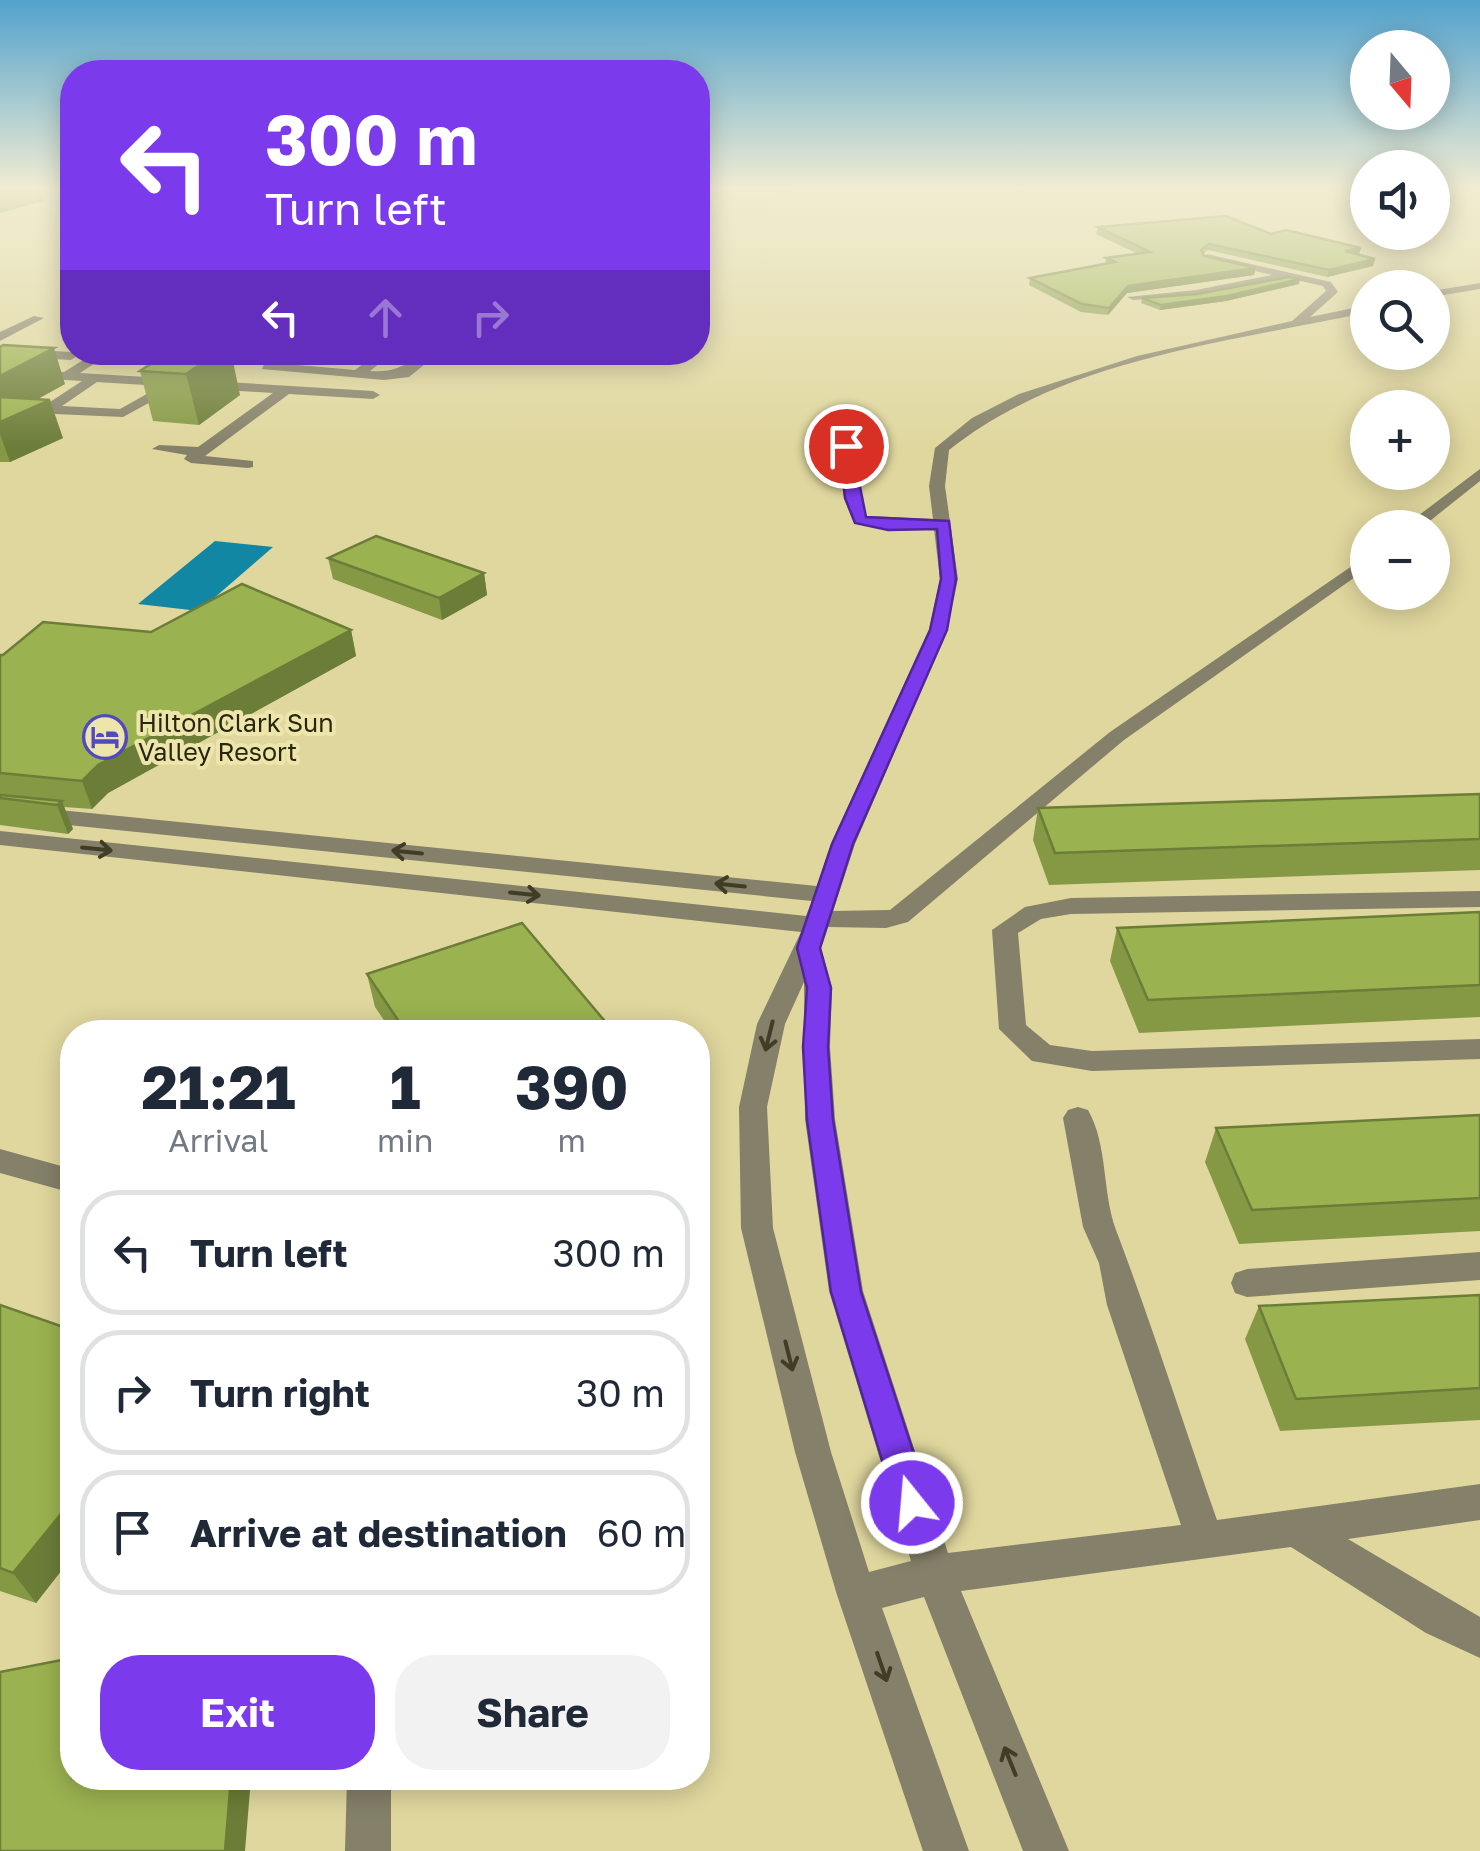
<!DOCTYPE html>
<html lang="en">
<head>
<meta charset="utf-8">
<style>
  :root { --surface:#fff; --page:#f2f2f3; --text:#1f2937; --muted:#747a83; --line:#e0e1e3; --accent:#7c3aed }
  body { margin:0; font-family:"Golos Text",sans-serif; background:var(--page); color:var(--text); height:100vh; display:flex; flex-direction:column; font-size:38px; white-space:nowrap }
  * { box-sizing:border-box; margin:0 }
  p { font-size:32px; color:var(--muted) }
  .icon { flex:none; width:55px; height:55px; fill:none; stroke:currentColor; stroke-width:2; stroke-linecap:round; stroke-linejoin:round }
  .map { position:relative; flex:1; overflow:hidden }
  .panel { position:absolute; left:60px; top:1020px; width:650px; height:770px; display:flex; flex-direction:column; background:var(--surface); border-radius:40px; box-shadow:0 5px 25px #0003 }
  .panel>* { flex:none }
  .guide { position:absolute; left:60px; top:60px; width:650px; height:305px; border-radius:40px; box-shadow:0 5px 25px #0003; background:#7c3aed; color:#fff; overflow:hidden }
  .needle { width:65px; rotate:161deg }
  .tools { position:absolute; left:1350px; top:30px; display:grid; gap:20px }
  .tools a { display:grid; place-items:center; width:100px; height:100px; border-radius:50%; background:var(--surface); box-shadow:0 5px 25px #0003; font-size:50px }
  .pin { position:absolute; display:grid; place-items:center; width:85px; height:85px; color:#fff; margin:-42px; border:5px solid #fff; border-radius:50%; box-shadow:0 2px 10px #0007 }
  .me { position:absolute; width:110px; margin:-55px; rotate:343deg; stroke-linejoin:round; filter:drop-shadow(0 0 8px #0008) }
  .turn { display:flex; align-items:center; gap:35px; height:210px; padding:0 40px; font-size:45px }
  .turn .icon { width:130px; height:130px; stroke-width:2.5 }
  .turn b { display:block; font-size:70px; line-height:85px }
  .lanes { display:flex; align-items:center; height:95px; padding:0 40px; background:#0003; justify-content:center; gap:50px; direction:ltr }
  .lanes .off { opacity:.35 }
  .eta { display:flex; justify-content:space-evenly; align-items:center; height:170px; text-align:center }
  .eta b { font-size:60px; font-weight:700; line-height:70px }
  .primary-button { display:flex; gap:20px; margin-top:auto; padding:20px 40px }
  .primary-button a { flex:1; height:115px; border-radius:40px; background:var(--accent); color:#fff; font-size:40px; font-weight:700; line-height:115px; text-align:center }
  .primary-button a+a { background:var(--page); color:var(--text) }
  ul { padding:0; list-style:none }
  li { display:flex; align-items:center; gap:30px; height:125px; margin:0 20px 15px; padding:0 20px; border:5px solid var(--line); border-radius:40px }
  li div { flex:1 }
  li b { display:block; font-size:38px }
  li em { font-style:normal }
  .map>svg:first-child { display:block }
  .built { fill:#dad08e }
  .water { fill:#1287a4 }
  .lines { fill:none; stroke-linecap:round; stroke-linejoin:round }
  .minor { fill:#848069; fill-rule:evenodd }
  .wall { fill:#859945 }
  .shaded-wall { fill:#6c7d38 }
  .building { fill:#9bb250; stroke:#6c7d38; stroke-width:2.5 }
  .oneway { stroke:#403c26 }
  .route { fill:#7c3aed; stroke:#51269a; stroke-width:2.5 }
  .labels { text-anchor:middle; stroke-width:8; stroke-linejoin:round; paint-order:stroke }
  .poi-label { font-size:25px; fill:#29260f; stroke:#ede5ab; text-anchor:start }
</style>
</head>
<body>
<div class="map">
<svg width="1480" height="1851" viewBox="0 0 1480 1851">
  <rect width="100%" height="100%" fill="#e0d79e"/>
  <path class="built" d="M698,189H789L767,212L698,222Z"/>
  <path class="water" d="M215,541L273,547L199,611L138,604Z"/>
  <g class="lines">
    <g class="minor">
      <path d="M1207,254L1331,282L1338,292L1310,317L1368,305V312C1228,343 1064,358 949,450L945,486L958,579L947,630L855,844L833,911L890,910L1110,732L1368,555V568L1124,740L908,922L886,928L828,927L821,948L832,988L830,1047L835,1119L863,1291L948,1553L1181,1525L1107,1305L1099,1263L1083,1227L1063,1118L1068,1110L1078,1107L1088,1110C1108,1145 1102,1192 1116,1230C1152,1325 1183,1423 1217,1520L1480,1484V1520L1348,1539L1480,1617V1658L1426,1633L1291,1547L961,1591L1069,1851H1023L924,1597L882,1608L969,1851H923L837,1595L795,1452L741,1228L739,1107L757,1024L801,932L0,845V831L806,916L812,901L0,818V804L817,886L831,844L929,630L940,579L934,529L889,530L854,523L844,498L839,446L846,442L853,446L860,498L867,516L933,519L929,486L935,448L972,418L1019,394L1137,356L1292,321L1326,291L1323,286L1287,278L1196,296L1133,300L1127,297L1196,290L1272,275L1203,259ZM804,982L805,1119L829,1291L911,1561L869,1572L831,1452L773,1228L767,1107L785,1024Z"/>
      <path d="M1480,283V289L1432,297V291Z"/>
      <path d="M34,316L44,318L0,341V332Z"/>
      <path d="M0,348L71,352L77,356L71,360L0,356Z"/>
      <path d="M96,352H112L80,373L373,391L380,395L373,399L289,394L205,456L253,461V467L248,468L191,463L184,459L187,455L152,449L159,445L198,447L273,393L178,387L123,417L55,414L48,410L50,402L82,381L0,376V368L64,372ZM97,382L161,386L120,409L62,406Z"/>
      <path d="M269,352H282L275,363L355,370L379,352H394L370,371C409,374 410,352 440,352L409,377L384,380L262,369Z"/>
      <path d="M1480,469V481L1421,528H1402Z"/>
      <path d="M1480,891V907L1071,914L1041,919L1018,933L1026,1025L1050,1045L1092,1051L1480,1039V1059L1092,1071L1032,1061L999,1029L992,930L1025,907L1071,898Z"/>
      <path d="M0,1149L72,1169V1193L0,1173Z"/>
      <path d="M1480,1252V1280L1247,1297L1235,1293L1231,1283L1235,1273L1247,1269Z"/>
      <path d="M347,1778H391V1851H345Z"/>
    </g>
  </g>
  <g class="wall">
    <path d="M1098,227L1271,234L1375,259L1373,266L1327,277L1208,250L1203,254L1204,256L1254,275L1127,293L1108,315L1081,312L1029,285L1030,278L1105,264L1106,258L1138,254L1096,234Z"/>
    <path d="M1299,284L1226,301L1160,310L1141,303L1142,298L1197,294Z"/>
    <path d="M0,347L65,384L37,399L63,438L10,462H0Z"/>
    <path d="M169,352L240,395L199,425L153,421L140,371Z"/>
    <path d="M280,352H349L333,364L281,360Z"/>
    <path d="M328,558L484,573L487,595L442,620L333,579Z"/>
    <path d="M351,630L356,656L108,793L92,809L64,807L73,829L68,834L0,825V655L151,632Z"/>
    <path d="M1480,794V870L1049,885L1033,840L1038,808Z"/>
    <path d="M1480,912V1017L1139,1033L1110,961L1117,928Z"/>
    <path d="M367,974L614,1032H392L375,1007Z"/>
    <path d="M1480,1115V1231L1239,1244L1205,1162L1216,1128Z"/>
    <path d="M1480,1295V1420L1280,1431L1245,1339L1259,1306Z"/>
    <path d="M0,1305L72,1330V1557L36,1603L0,1591Z"/>
  </g>
  <g class="shaded-wall">
    <path d="M28,189H40L44,201L0,213V196Z"/>
    <path d="M1361,248L1359,255L1345,251Z"/>
    <path d="M1375,259L1373,266L1327,277L1329,270Z"/>
    <path d="M1256,268L1254,275L1127,293L1108,315L1109,308L1128,286Z"/>
    <path d="M1300,279L1299,284L1226,301L1160,310L1161,305Z"/>
    <path d="M54,348L65,384L0,420V376Z"/>
    <path d="M219,352H231L240,395L199,425L186,374Z"/>
    <path d="M331,352H349L333,364Z"/>
    <path d="M50,400L63,438L10,462L0,434V422Z"/>
    <path d="M484,573L487,595L442,620L439,598Z"/>
    <path d="M351,630L356,656L108,793L92,809L82,781L98,765Z"/>
    <path d="M62,801L73,829L68,834L57,805Z"/>
    <path d="M69,1504L72,1509V1557L36,1603L13,1573Z"/>
    <path d="M231,1778H251L245,1851H225Z"/>
  </g>
  <g class="building">
    <path d="M0,189H28L0,196Z"/>
    <path d="M1226,216L1271,234L1286,230L1361,248L1345,251L1375,259L1329,270L1209,244L1201,250L1204,256L1256,268L1128,286L1109,308L1082,304L1030,278L1115,262L1106,258L1150,252L1098,227Z"/>
    <path d="M1288,277L1300,279L1227,296L1161,305L1142,298L1197,294Z"/>
    <path d="M3,345L54,348L0,376V347Z"/>
    <path d="M169,352H219L186,374L140,371Z"/>
    <path d="M0,397L50,400L0,422Z"/>
    <path d="M376,536L484,573L439,598L328,558Z"/>
    <path d="M242,584L351,630L98,765L82,781L0,773V655H3L43,622L151,632Z"/>
    <path d="M1480,794V839L1055,853L1038,808Z"/>
    <path d="M0,795L62,801L57,805L0,798Z"/>
    <path d="M1480,912V985L1148,1000L1117,928Z"/>
    <path d="M522,923L614,1032H406L367,974Z"/>
    <path d="M1480,1115V1198L1252,1210L1216,1128Z"/>
    <path d="M1480,1295V1388L1296,1399L1259,1306Z"/>
    <path d="M0,1305L72,1330V1505L69,1504L13,1573L0,1568Z"/>
    <path d="M72,1658V1778H231L225,1851H0V1672Z"/>
  </g>
  <defs><path id="oneway-shaft" d="M-6 0H5M1.5-3L5.5 0L1.5 3" fill="none" stroke-width="1.6" stroke-linecap="round" stroke-linejoin="round" transform="scale(2.5)"/></defs>
  <g class="oneway">
    <use href="#oneway-shaft" transform="translate(97 849) rotate(6)"/>
    <use href="#oneway-shaft" transform="translate(407 852) rotate(-174)"/>
    <use href="#oneway-shaft" transform="translate(730 885) rotate(-174)"/>
    <use href="#oneway-shaft" transform="translate(525 894) rotate(6)"/>
    <use href="#oneway-shaft" transform="translate(769 1036) rotate(104)"/>
    <use href="#oneway-shaft" transform="translate(789 1356) rotate(76)"/>
    <use href="#oneway-shaft" transform="translate(882 1667) rotate(71)"/>
    <use href="#oneway-shaft" transform="translate(1010 1761) rotate(-112)"/>
  </g>
  <linearGradient id="sky" x2="0" y2="1"><stop stop-color="#52a2cd"/><stop offset="0.42" stop-color="#f1edd3"/><stop offset="1" stop-color="#f1edd3" stop-opacity="0"/></linearGradient>
  <rect width="1480" height="448" fill="url(#sky)"/>
  <path class="route" d="M846,443L852,446L866,517L949,521L956,579L947,630L853,844L820,948L831,988L828,1047L833,1120L861,1292L930,1503L925,1515L912,1520L900,1515L895,1503L831,1292L807,1120L803,1047L807,988L797,948L832,844L930,630L941,579L937,529L888,530L855,523L845,498L839,446Z"/>
  <defs>
    <g id="hotel-ring" transform="scale(2.25)"><circle r="9.5" fill="#ede5ab" stroke="#5149c0" stroke-width="1.5"/><path d="M-6-4.5h1.5V1H6V5H4.5V3h-9V5H-6ZM-4 0a1.8 1.8 0 1 1 3.6 0ZM.5 0V-2.5h3Q6-2.5 6 0Z" fill="#5149c0"/></g>
  </defs>
  <g fill-rule="evenodd">
    <use href="#hotel-ring" x="105" y="737"/>
  </g>
  <g class="labels">
    <g class="poi-label">
      <text x="138" y="732">Hilton Clark Sun<tspan x="138" dy="29">Valley Resort</tspan></text>
    </g>
  </g>
</svg>
<div class="tools">
<a><svg class="needle" viewBox="-14 -14 28 28"><path d="M0-13l5 13h-10z" fill="#e53935"/><path d="M0 13l5-13h-10z" fill="#747a83"/></svg></a>
<a><svg class="icon" aria-label="sound" viewBox="0 0 24 24"><path d="M4 9h4l5-4v14l-5-4H4zM17 9q2 3 0 6"/></svg></a>
<a><svg class="icon" aria-label="search" viewBox="0 0 24 24"><circle cx="10" cy="10" r="6"/><path d="M15 15l6 6"/></svg></a>
<a>+</a>
<a>−</a>
</div>
<div class="pin" style="left:846px;top:446px;background:#d93025"><svg class="icon" aria-label="arrive" viewBox="0 0 24 24"><path d="M6 21V4h12l-3 4 3 4H6"/></svg></div>
<svg class="me" style="left:912px;top:1503px" viewBox="-20 -20 40 40"><circle r="17" fill="#7c3aed" stroke="#fff" stroke-width="3"/><path d="M0-11L8 9 0 5-8 9z" fill="#fff"/></svg>
<div class="guide">
<div class="turn"><svg class="icon" aria-label="left" viewBox="0 0 24 24"><path d="M17 20v-9H6M10 6l-5 5 5 5"/></svg><div><b>300 m</b>Turn left</div></div>
<div class="lanes"><svg class="icon" aria-label="left" viewBox="0 0 24 24"><path d="M17 20v-9H6M10 6l-5 5 5 5"/></svg><svg class="icon off" aria-label="ahead" viewBox="0 0 24 24"><path d="M12 20V5M6 11l6-6 6 6"/></svg><svg class="icon off" aria-label="right" viewBox="0 0 24 24"><path d="M7 20v-9h11M14 6l5 5-5 5"/></svg></div>
</div>
<section class="panel">
<div class="eta">
<div><b>21:21</b><p>Arrival</p></div>
<div><b>1</b><p>min</p></div>
<div><b>390</b><p>m</p></div>
</div>
<ul>
<li><svg class="icon" aria-label="left" viewBox="0 0 24 24"><path d="M17 20v-9H6M10 6l-5 5 5 5"/></svg><div><b>Turn left</b></div><em>300 m</em></li>
<li><svg class="icon" aria-label="right" viewBox="0 0 24 24"><path d="M7 20v-9h11M14 6l5 5-5 5"/></svg><div><b>Turn right</b></div><em>30 m</em></li>
<li><svg class="icon" aria-label="arrive" viewBox="0 0 24 24"><path d="M6 21V4h12l-3 4 3 4H6"/></svg><div><b>Arrive at destination</b></div><em>60 m</em></li>
</ul>
<div class="primary-button"><a>Exit</a><a>Share</a></div>
</section>
</div>
</body>
</html>
